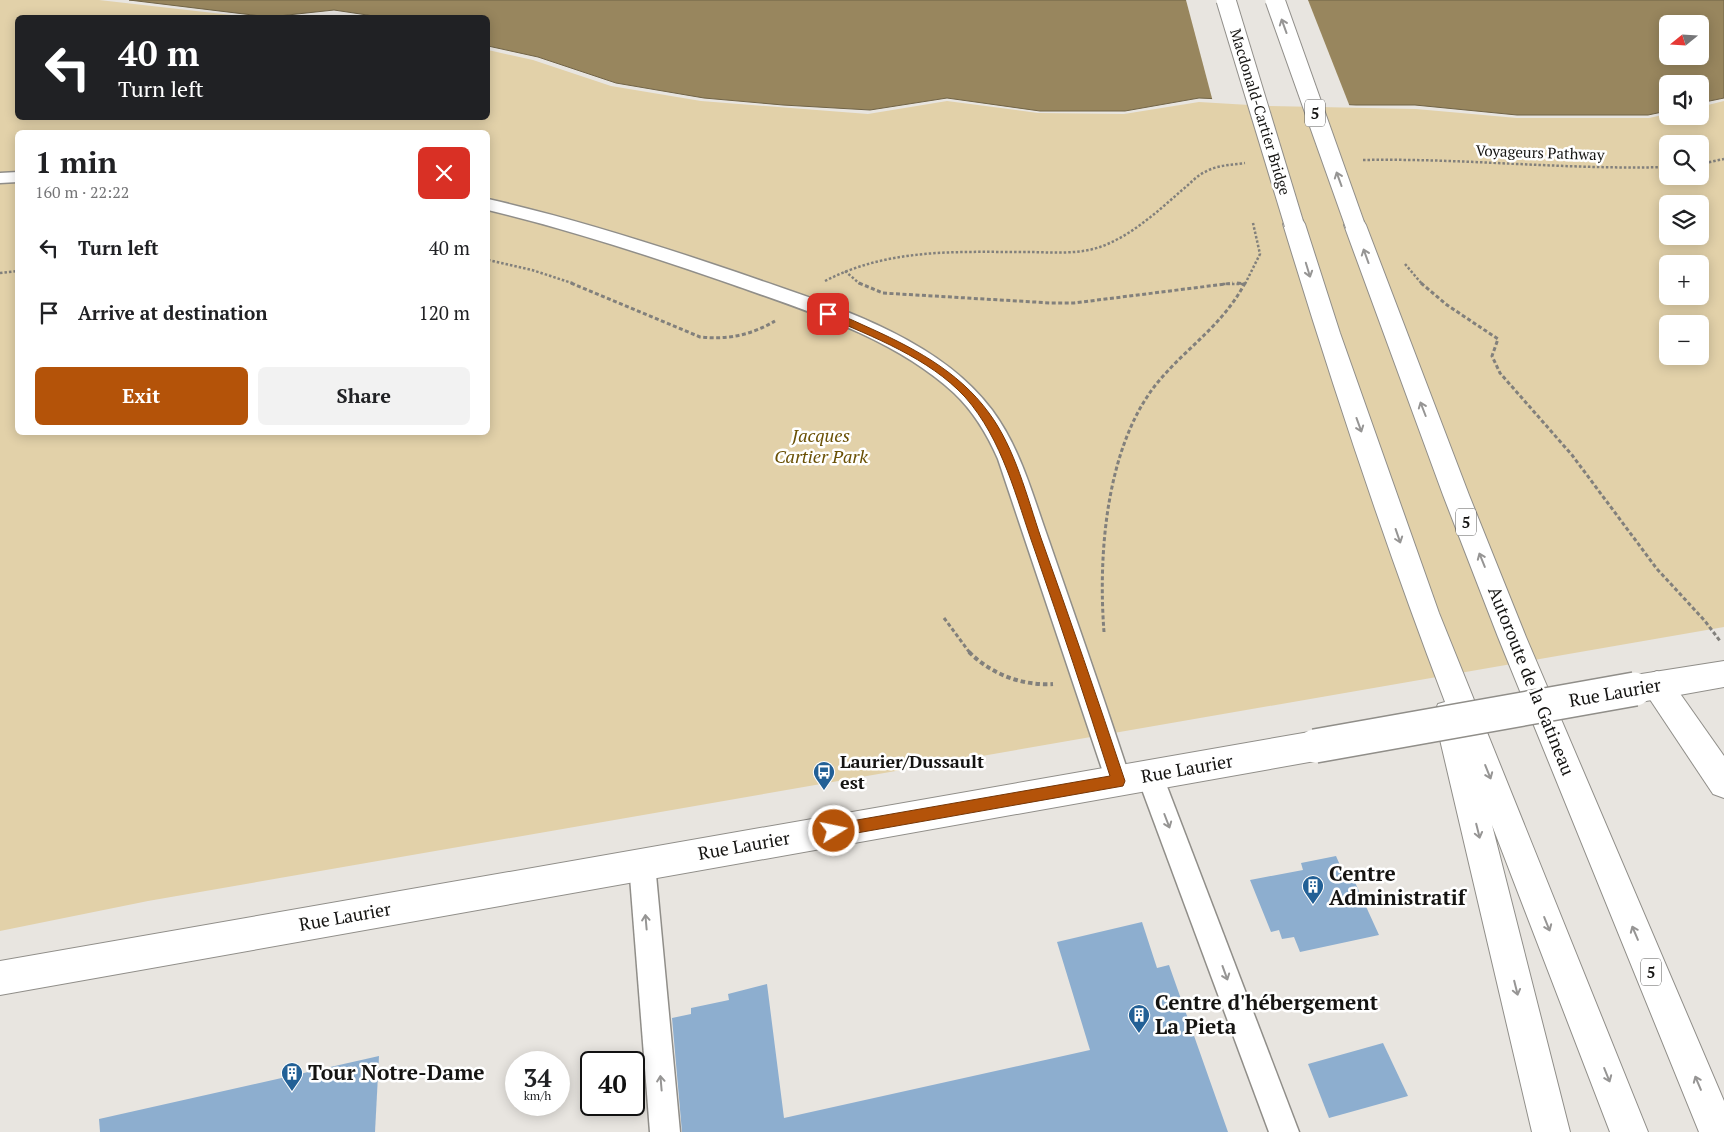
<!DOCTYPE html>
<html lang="en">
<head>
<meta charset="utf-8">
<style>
  :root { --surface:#fff; --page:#f2f2f2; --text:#202124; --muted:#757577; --accent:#b45309 }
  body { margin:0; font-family:"PT Serif",serif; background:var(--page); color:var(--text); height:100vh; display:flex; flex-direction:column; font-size:19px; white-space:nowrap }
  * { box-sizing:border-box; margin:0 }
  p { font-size:16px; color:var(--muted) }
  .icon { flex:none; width:28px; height:28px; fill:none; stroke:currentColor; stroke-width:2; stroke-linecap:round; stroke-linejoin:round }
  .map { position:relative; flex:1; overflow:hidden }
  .side { position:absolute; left:15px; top:130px; width:475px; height:305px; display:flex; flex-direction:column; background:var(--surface); border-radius:8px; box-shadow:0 2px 12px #0003 }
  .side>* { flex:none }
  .hud { position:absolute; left:15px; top:15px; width:475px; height:105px; border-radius:8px; box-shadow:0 2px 12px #0003; background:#202124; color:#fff; overflow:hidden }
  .needle { width:32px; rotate:252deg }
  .controls { position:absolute; left:1659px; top:15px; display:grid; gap:10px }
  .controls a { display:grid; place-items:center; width:50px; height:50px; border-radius:8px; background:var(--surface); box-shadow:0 2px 12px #0003; font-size:25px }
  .speed { position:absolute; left:505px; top:1051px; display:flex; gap:10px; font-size:25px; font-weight:700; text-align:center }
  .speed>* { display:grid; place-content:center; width:65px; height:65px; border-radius:50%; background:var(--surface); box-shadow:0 2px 12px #0003; line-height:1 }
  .speed small { font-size:12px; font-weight:400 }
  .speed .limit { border:2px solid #111; border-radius:8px; background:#fff; color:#111 }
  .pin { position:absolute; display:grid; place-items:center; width:42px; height:42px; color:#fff; margin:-21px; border-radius:10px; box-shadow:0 2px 8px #0006 }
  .me { position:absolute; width:55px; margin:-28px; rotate:80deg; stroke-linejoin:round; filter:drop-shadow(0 0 4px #0008) }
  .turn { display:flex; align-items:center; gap:18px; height:105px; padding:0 20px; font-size:22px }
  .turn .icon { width:65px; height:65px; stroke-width:2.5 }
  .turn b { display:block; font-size:35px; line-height:42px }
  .round { display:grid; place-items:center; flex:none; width:52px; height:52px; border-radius:8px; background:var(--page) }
  .overview { display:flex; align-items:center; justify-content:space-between; height:85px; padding:0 20px }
  h1 { font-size:30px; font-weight:700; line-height:38px }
  .action { display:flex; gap:10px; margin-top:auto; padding:10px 20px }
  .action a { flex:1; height:58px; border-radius:8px; background:var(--accent); color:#fff; font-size:20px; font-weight:700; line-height:58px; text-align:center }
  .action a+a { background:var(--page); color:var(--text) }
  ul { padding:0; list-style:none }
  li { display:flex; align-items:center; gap:15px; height:65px; padding:0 20px }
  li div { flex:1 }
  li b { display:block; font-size:19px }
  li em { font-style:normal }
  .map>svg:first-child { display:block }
  .green { fill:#e2d1a9; fill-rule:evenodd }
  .water { fill:#98865e; stroke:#716447; fill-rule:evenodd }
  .pier { fill:#e8e5e0 }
  .building { fill:#8daecf }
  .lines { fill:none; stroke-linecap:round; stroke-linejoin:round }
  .service-casing { stroke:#908e89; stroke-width:3 }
  .minor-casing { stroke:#908e89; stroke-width:2 }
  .tertiary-casing { stroke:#908e89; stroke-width:2 }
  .motorway-casing { stroke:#908e89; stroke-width:2 }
  .path-far2 { stroke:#82807c; stroke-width:2.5; stroke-dasharray:2.5 2; stroke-linecap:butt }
  .path-far1 { stroke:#82807c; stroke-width:3; stroke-dasharray:4 2.5; stroke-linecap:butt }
  .path { stroke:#82807c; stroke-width:4; stroke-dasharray:4.5 3; stroke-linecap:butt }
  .service { fill:#fff; fill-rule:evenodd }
  .minor { fill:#fff; fill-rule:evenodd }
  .tertiary { fill:#fff; fill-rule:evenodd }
  .motorway { fill:#fff; fill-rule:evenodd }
  .tertiary-bridge-casing { stroke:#908e89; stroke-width:36; stroke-linecap:butt }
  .motorway-bridge-casing { stroke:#908e89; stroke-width:21; stroke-linecap:butt }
  .tertiary-bridge { stroke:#fff; stroke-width:33 }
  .motorway-bridge { stroke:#fff; stroke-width:19 }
  .oneway { stroke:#969594 }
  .route { fill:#b45309; stroke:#753606 }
  .labels { text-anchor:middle; stroke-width:5; stroke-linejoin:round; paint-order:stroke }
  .far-street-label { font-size:15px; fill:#151412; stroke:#fff }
  .shield { fill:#fff; stroke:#5b5a59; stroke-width:1 }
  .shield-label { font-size:16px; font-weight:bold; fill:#151412 }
  .park-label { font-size:18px; font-style:italic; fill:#6a5004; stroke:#fff }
  .street-label { font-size:18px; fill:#151412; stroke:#fff }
  .poi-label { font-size:18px; font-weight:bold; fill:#151412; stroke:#fff; text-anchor:start }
  .near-poi-label { font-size:21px; font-weight:bold; fill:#151412; stroke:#fff; text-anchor:start }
</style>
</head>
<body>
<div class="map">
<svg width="1724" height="1132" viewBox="0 0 1724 1132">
  <rect width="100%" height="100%" fill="#e8e5e0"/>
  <path class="green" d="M0,0H99L249,17L18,18V118H488V50L533,60L611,86L701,101L868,114L947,101L1038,113L1124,114L1199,102L1266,106L1416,109L1517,118H1649L1667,114L1668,116H1700V107L1724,101V627L148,901L0,931ZM18,132H488V432H18ZM1668,144H1700V176H1668ZM1668,204H1700V236H1668ZM1668,264H1700V296H1668ZM1668,324H1700V356H1668Z"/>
  <path class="water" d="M129,0H1724V98L1700,103V84H1668L1667,111L1648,115H1517L1415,105H1356L1199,98L1125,111H1040L947,98L870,110L783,105L704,98L616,83L538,57L488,46V18H387L334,10L269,17ZM1668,24H1700V56H1668Z"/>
  <path class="pier" d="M1186,0H1308L1350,107L1213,102Z"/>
  <g class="building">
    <path d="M1336,856L1346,879L1353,878L1379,935L1300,952L1294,937L1282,939L1279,930L1271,932L1250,880L1303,870L1301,863Z"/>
    <path d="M1142,922L1157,968L1169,965L1228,1132H682L672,1018L691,1014V1008L729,1000L728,994L767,984L784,1118L1090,1050L1057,942Z"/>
    <path d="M1383,1043L1408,1096L1329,1118L1308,1064Z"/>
    <path d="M379,1056L375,1132H100L99,1119Z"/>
  </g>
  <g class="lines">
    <g class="service-casing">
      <g id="service">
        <path d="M18,172V182L0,183V173Z"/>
        <path d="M488,199C572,218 654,244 736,272C821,302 936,334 992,410C1021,449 1033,497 1049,541C1073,611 1098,681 1121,751L1131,781L1127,790L1118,793L1109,790L998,459C987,434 974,412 954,393C894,338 810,312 734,285C653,257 572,230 488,210Z"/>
        <path d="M1150,764L1159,767L1163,776L1299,1132H1269L1137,776L1141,767Z"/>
        <path d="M642,851L652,854L655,864L680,1132H650L629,864L632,854Z"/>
      </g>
    </g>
    <g class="minor-casing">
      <path id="minor" d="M1657,671L1667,675L1724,756V798L1713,794L1647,695L1642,685L1647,675Z"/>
    </g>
    <g class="tertiary-casing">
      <g id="tertiary">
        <path d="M1724,661V687L1635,703L1624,699L1620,689L1624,679L1635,675Z"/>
        <path d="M1315,731L1326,736L1330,746L1326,756L1315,761L0,995V961Z"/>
      </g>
    </g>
    <g class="motorway-casing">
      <g id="motorway">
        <path d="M1294,217L1302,219L1305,224L1340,333L1439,613L1648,1132H1610L1492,825L1570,1132H1532L1434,714L1438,704L1445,702C1385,545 1332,385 1283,224L1286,219Z"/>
        <path d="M1355,218L1363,220L1366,225L1469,495L1526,637L1724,1101V1132H1699L1498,637L1443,495L1344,225L1347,220Z"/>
      </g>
    </g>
    <g class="path-far2">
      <path d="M1363,160C1465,158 1566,170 1668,167"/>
      <path d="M1700,164L1724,159"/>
      <path d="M488,260L532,270L575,284"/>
      <path d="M1405,264L1422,284"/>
      <path d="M845,271L860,284"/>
      <path d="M0,273L18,271"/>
      <path d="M825,281C889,248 955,252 1025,252C1049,252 1077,255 1100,247C1131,236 1157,212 1181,191C1189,185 1196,176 1205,172C1217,165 1231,165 1245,163"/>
      <path d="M1223,284H1245"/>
      <path d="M1245,284L1260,254L1253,223"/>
    </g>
    <g class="path-far1">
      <path d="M571,283L700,337C728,340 751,335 775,321"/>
      <path d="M859,283L883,293L1051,303H1074L1233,283"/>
      <path d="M1237,283L1245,284"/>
      <path d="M1421,283L1447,305L1498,339L1492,356L1500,373L1572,455L1657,569L1705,621L1720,641"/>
      <path d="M944,618L970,653"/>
      <path d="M1104,632C1098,554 1106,445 1158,382C1188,346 1222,326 1245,283"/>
    </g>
    <path class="path" d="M969,652C991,674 1022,686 1053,684"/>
    <use href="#service" class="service"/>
    <use href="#minor" class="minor"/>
    <use href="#tertiary" class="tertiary"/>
    <use href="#motorway" class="motorway"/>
    <g class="tertiary-bridge-casing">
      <path id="tertiary-bridge" d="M1315,746L1635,689"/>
    </g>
    <g class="motorway-bridge-casing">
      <g id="motorway-bridge">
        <path d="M1226,0L1294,224"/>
        <path d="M1275,0L1355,225"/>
      </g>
    </g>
    <use href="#tertiary-bridge" class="tertiary-bridge"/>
    <use href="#motorway-bridge" class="motorway-bridge"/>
  </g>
  <defs><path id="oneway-shaft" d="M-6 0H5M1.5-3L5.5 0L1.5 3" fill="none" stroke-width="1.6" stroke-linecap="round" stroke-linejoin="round" transform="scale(1.25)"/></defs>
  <g class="oneway">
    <use href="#oneway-shaft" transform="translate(1284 26) rotate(-110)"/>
    <use href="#oneway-shaft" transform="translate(1339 179) rotate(-110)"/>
    <use href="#oneway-shaft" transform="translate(1366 256) rotate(-110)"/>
    <use href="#oneway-shaft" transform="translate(1308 270) rotate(73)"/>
    <use href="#oneway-shaft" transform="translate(1423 409) rotate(-111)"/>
    <use href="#oneway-shaft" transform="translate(1359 425) rotate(70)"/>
    <use href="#oneway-shaft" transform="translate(1398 536) rotate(71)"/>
    <use href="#oneway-shaft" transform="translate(1482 560) rotate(-112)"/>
    <use href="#oneway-shaft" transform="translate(1488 772) rotate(68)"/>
    <use href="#oneway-shaft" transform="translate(1167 821) rotate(69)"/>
    <use href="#oneway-shaft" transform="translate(1478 831) rotate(76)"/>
    <use href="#oneway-shaft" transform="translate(646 922) rotate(-95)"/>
    <use href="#oneway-shaft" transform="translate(1547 924) rotate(68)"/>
    <use href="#oneway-shaft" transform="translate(1635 933) rotate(-113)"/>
    <use href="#oneway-shaft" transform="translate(1225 973) rotate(70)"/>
    <use href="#oneway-shaft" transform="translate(1516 988) rotate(76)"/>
    <use href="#oneway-shaft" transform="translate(1607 1075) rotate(68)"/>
    <use href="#oneway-shaft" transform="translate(661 1083) rotate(-95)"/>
    <use href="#oneway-shaft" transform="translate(1698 1083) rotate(-113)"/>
  </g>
  <path class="route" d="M828,311C840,314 852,320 863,325C910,346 958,370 989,413C1015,448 1027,497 1041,538C1070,619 1098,700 1125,781L1123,786L834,837L829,835L827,831L829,826L834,824L1110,776C1086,701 1061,626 1035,551C1016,498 1003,440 965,397C929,358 873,337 825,316V312Z"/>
  <defs>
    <g id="bus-pin" transform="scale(1.125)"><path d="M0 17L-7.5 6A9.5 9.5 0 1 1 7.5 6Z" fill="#226096" stroke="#fff"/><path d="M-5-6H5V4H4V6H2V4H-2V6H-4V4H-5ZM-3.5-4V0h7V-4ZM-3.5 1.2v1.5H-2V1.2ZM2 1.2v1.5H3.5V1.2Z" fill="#fff"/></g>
    <g id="building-pin" transform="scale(1.125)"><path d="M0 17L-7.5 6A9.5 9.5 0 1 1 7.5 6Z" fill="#226096" stroke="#fff"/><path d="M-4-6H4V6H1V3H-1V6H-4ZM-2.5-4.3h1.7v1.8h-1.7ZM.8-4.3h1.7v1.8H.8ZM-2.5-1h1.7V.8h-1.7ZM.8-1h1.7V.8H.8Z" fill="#fff"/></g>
  </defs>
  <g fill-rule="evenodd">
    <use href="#bus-pin" x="824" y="772"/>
    <use href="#building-pin" x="1313" y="886"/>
    <use href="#building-pin" x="1139" y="1015"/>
    <use href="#building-pin" x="292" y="1073"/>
  </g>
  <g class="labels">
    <g class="far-street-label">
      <text transform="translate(1260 112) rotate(73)" y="5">Macdonald-Cartier Bridge</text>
      <text transform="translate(1540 153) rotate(2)" y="5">Voyageurs Pathway</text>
    </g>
    <g class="shield">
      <rect x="1305" y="99.5" width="20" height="27" rx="4"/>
      <rect x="1456" y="508.5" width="20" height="27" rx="4"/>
      <rect x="1641" y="958.5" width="20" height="27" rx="4"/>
    </g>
    <g class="shield-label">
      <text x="1315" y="119">5</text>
      <text x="1466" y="528">5</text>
      <text x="1651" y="978">5</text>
    </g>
    <g class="park-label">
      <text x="821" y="442">Jacques<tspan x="821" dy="21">Cartier Park</tspan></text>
    </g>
    <g class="street-label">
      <text transform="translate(1531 681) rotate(68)" y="6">Autoroute de la Gatineau</text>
      <text transform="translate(1615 693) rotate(-10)" y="6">Rue Laurier</text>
      <text transform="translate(1187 769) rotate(-10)" y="6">Rue Laurier</text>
      <text transform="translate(744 846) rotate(-10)" y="6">Rue Laurier</text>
      <text transform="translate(345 917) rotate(-10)" y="6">Rue Laurier</text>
    </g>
    <g class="poi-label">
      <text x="840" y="768">Laurier/Dussault<tspan x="840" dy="21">est</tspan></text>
    </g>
    <g class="near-poi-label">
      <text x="1329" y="881">Centre<tspan x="1329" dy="24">Administratif</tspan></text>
      <text x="1155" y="1010">Centre d'hébergement<tspan x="1155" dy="24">La Pieta</tspan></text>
      <text x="308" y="1080">Tour Notre-Dame</text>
    </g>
  </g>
</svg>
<div class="controls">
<a><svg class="needle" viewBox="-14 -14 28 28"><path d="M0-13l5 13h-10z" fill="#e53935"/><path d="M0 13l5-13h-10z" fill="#757577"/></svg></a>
<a><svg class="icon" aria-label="sound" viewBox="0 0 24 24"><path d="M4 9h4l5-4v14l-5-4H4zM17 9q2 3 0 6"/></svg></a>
<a><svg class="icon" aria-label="search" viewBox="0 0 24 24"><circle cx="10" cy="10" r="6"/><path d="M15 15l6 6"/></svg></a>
<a><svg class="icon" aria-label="layers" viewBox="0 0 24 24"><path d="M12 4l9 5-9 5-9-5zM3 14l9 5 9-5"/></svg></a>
<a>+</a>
<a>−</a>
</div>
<div class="speed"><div>34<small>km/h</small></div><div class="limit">40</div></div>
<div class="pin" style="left:828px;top:314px;background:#d93025"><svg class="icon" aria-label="arrive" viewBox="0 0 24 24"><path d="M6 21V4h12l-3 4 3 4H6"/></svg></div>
<svg class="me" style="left:834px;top:831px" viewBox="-20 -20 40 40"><circle r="17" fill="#b45309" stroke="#fff" stroke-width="3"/><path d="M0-11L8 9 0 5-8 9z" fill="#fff"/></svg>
<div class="hud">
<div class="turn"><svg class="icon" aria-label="left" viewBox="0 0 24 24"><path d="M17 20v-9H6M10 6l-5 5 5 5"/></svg><div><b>40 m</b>Turn left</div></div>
</div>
<section class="side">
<div class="overview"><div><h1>1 min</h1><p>160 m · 22:22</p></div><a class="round" style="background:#d93025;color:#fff"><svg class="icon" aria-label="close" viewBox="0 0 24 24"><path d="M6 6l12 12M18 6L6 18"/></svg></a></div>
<ul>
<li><svg class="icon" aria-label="left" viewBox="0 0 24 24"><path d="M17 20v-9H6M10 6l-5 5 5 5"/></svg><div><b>Turn left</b></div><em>40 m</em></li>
<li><svg class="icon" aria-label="arrive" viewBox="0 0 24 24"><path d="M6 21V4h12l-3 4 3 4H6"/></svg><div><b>Arrive at destination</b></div><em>120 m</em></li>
</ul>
<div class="action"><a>Exit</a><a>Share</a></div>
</section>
</div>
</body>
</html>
